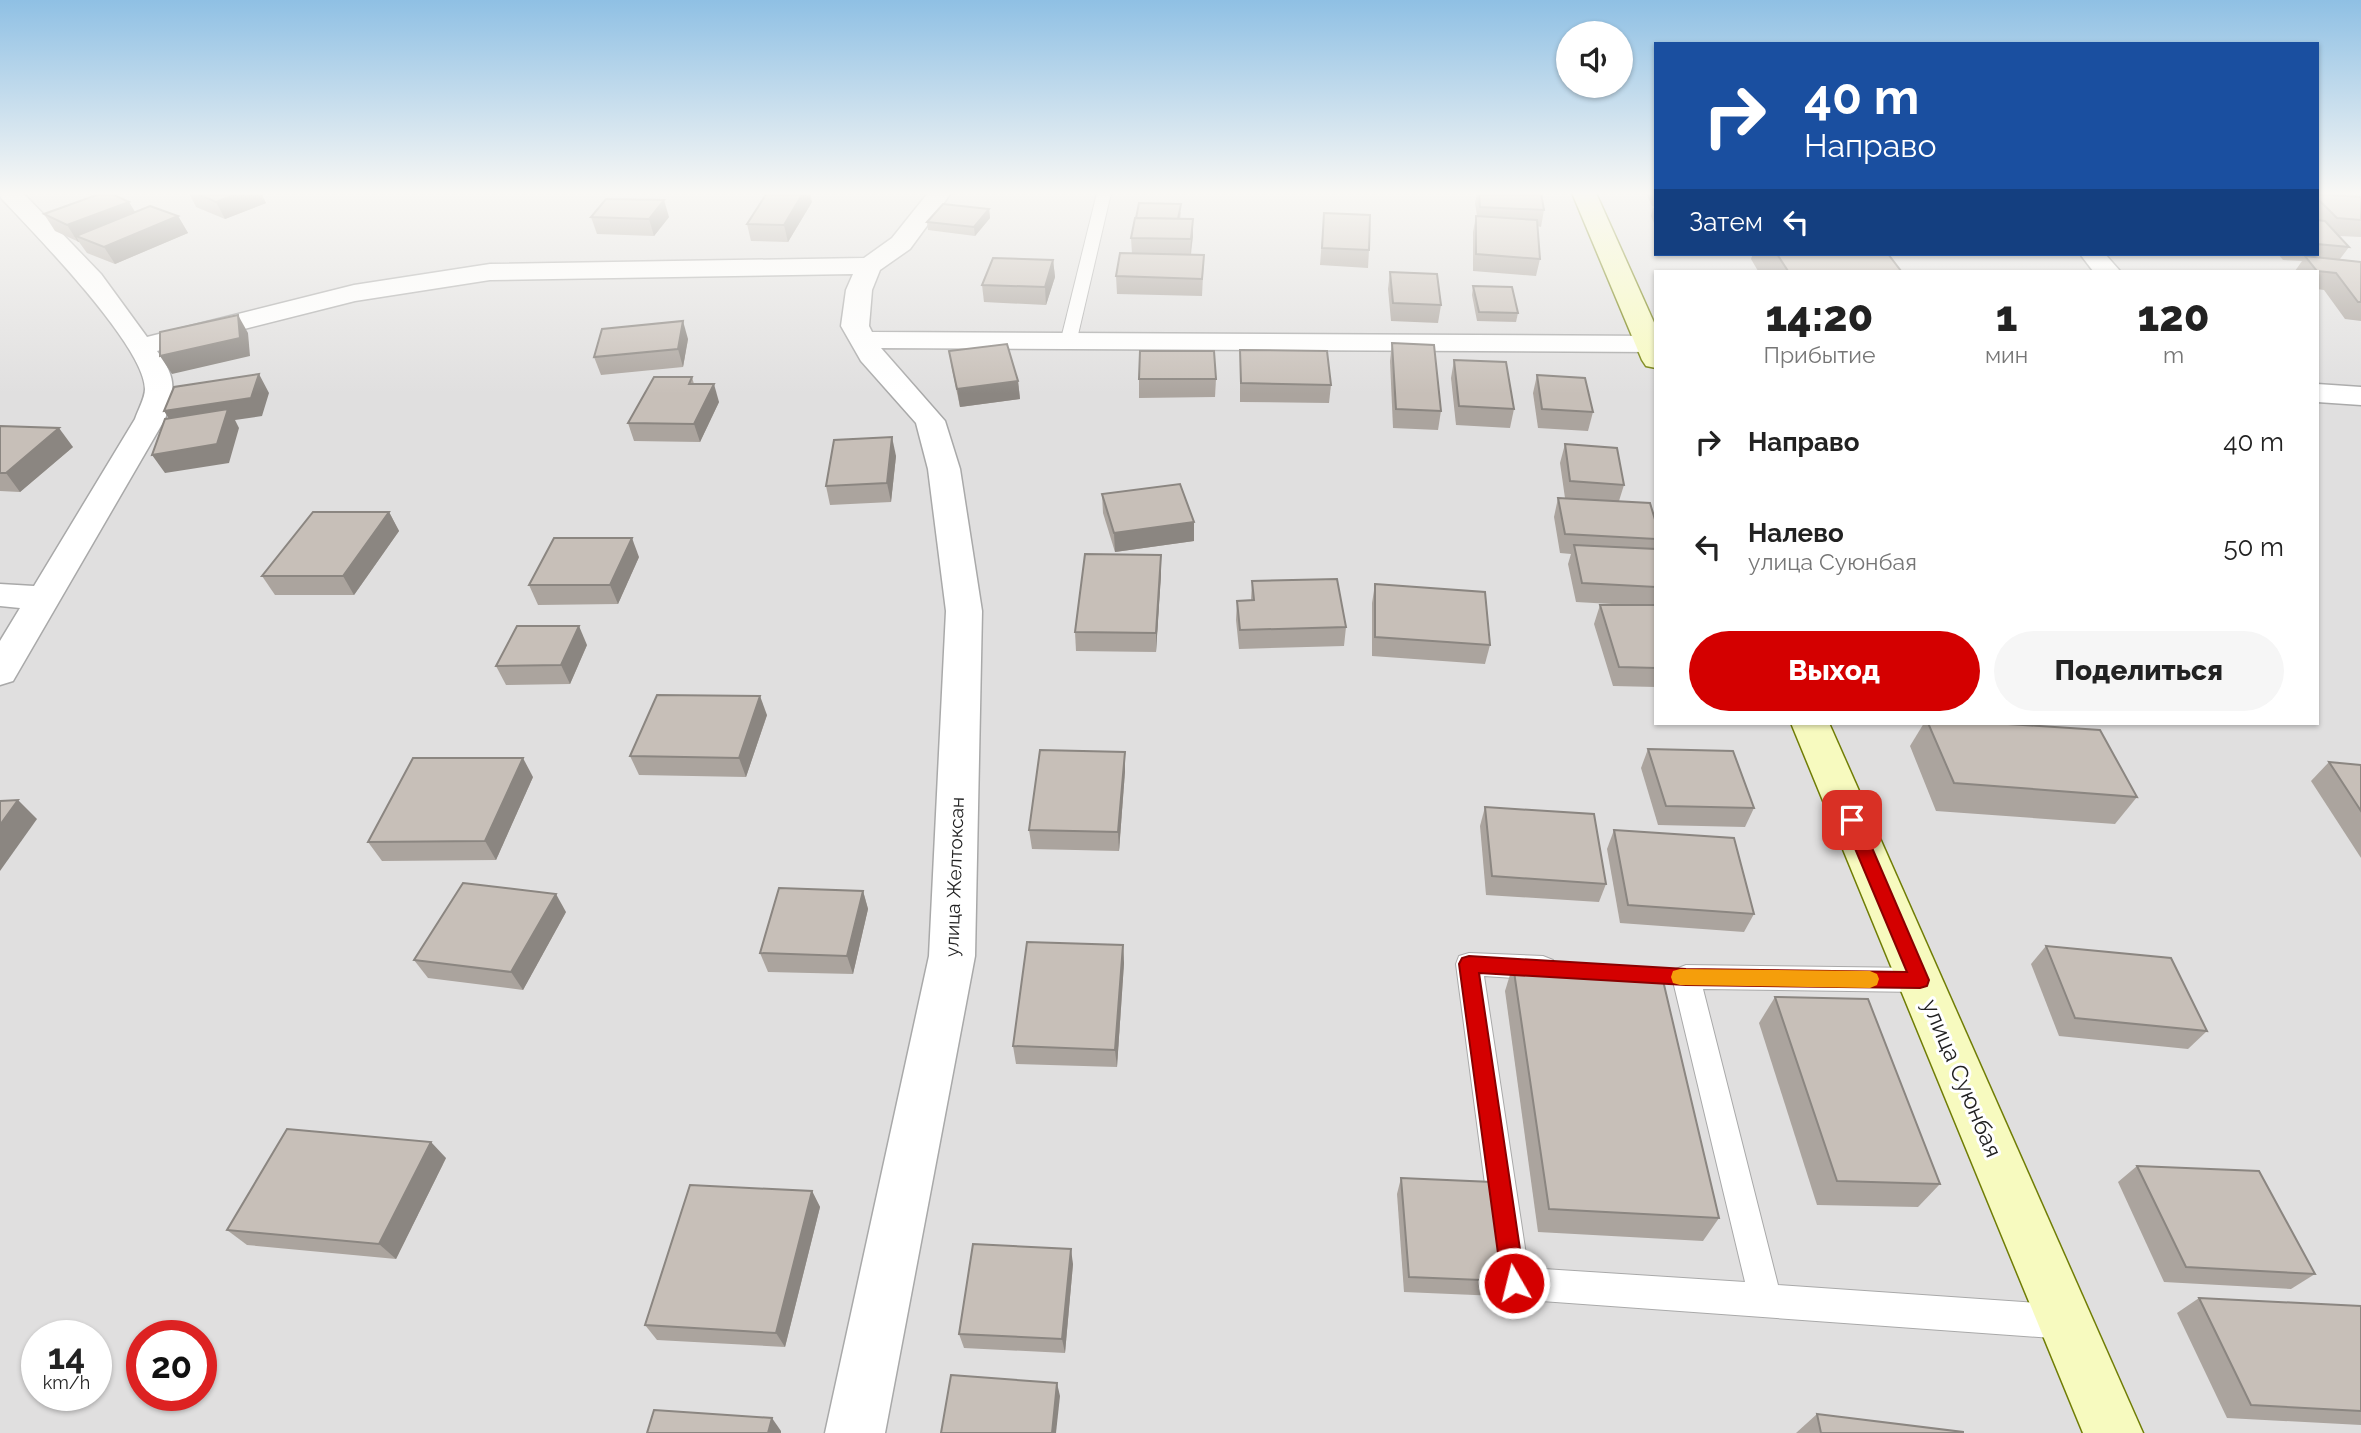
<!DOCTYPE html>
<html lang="ru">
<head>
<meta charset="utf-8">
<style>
  :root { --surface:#fff; --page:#f6f6f6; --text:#222; --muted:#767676; --accent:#d40000 }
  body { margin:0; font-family:Raleway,sans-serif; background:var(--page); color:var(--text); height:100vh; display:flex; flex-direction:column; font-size:26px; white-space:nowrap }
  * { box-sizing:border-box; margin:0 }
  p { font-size:23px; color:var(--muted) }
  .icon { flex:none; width:38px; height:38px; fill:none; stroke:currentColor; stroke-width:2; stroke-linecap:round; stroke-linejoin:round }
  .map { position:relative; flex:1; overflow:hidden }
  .details { position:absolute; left:1654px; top:270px; width:665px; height:455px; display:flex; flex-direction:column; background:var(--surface); border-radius:0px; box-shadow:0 2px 5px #0004 }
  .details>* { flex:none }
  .hud { position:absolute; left:1654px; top:42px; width:665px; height:214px; border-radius:0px; box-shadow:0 2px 5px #0004; background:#1a4fa0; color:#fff; overflow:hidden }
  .tools { position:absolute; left:1556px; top:21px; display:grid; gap:14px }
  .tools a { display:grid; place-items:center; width:77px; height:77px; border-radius:50%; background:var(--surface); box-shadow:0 2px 5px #0004; font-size:35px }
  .speed { position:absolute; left:21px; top:1320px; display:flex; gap:14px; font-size:35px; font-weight:700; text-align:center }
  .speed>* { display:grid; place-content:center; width:91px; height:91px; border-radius:50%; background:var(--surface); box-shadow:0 2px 5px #0004; line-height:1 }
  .speed small { font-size:18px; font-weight:400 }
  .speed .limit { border:10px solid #d22; background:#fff; color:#111 }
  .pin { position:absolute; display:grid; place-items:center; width:60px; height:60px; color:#fff; margin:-30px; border-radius:14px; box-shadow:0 4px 10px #0006 }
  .me { position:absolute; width:77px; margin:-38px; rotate:352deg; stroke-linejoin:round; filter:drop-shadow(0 0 5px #0008) }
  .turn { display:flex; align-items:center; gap:24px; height:147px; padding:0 35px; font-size:32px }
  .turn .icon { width:91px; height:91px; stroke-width:2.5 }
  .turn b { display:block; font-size:49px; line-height:60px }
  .then { display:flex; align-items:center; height:66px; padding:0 35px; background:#0003; gap:14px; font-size:26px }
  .eta { display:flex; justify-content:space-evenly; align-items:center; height:119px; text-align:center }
  .eta b { font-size:42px; font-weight:800; line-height:49px }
  .button { display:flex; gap:14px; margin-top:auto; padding:14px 35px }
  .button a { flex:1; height:80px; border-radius:42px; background:var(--accent); color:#fff; font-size:28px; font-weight:800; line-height:80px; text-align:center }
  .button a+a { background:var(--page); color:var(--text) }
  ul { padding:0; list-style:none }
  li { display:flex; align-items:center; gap:21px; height:105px; padding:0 35px }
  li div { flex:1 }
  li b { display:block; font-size:26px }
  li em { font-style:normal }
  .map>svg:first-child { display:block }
  .residential { fill:#e0dfdf; fill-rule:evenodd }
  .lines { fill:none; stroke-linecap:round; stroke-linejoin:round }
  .service-casing { stroke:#a9a9a9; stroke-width:2 }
  .minor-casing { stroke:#a9a9a9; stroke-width:3 }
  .secondary-casing { stroke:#707d05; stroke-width:3 }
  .service { fill:#fff; fill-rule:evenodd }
  .minor { fill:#fff; fill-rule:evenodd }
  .secondary { fill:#f7fabf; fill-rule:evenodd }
  .wall { fill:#aba49e }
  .shaded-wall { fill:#8b8681 }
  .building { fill:#c7bfb8; stroke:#8b8681; stroke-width:2 }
  .route { fill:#d40000; stroke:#8a0000; stroke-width:2 }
  .slow { fill:#f59e0b }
  .labels { text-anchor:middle; stroke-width:6; stroke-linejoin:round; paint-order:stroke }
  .street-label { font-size:19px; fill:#222; stroke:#fff }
  .near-street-label { font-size:23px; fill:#222; stroke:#fff }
</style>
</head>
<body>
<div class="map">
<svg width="2361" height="1433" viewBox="0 0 2361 1433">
  <rect width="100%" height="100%" fill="#f2efe9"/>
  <path class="residential" d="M0,193H1655L1656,254H2317V193H2361V1433H0ZM1656,271H2317V723H1656ZM37,1335H96V1395H37ZM142,1335H201V1395H142Z"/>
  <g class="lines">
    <g class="service-casing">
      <g id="service">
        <path d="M1097,193H1111L1077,339L1069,344L1061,339Z"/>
        <path d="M1469,953L1543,956L1553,960L1557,968L1553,976L1543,980L1484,976L1528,1268L1745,1282L1672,977L1676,969L1686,965L1920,968L1930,972L1934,980L1930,988L1920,992L1703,989L1778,1285L2065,1305L2077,1310L2082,1322L2077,1334L2065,1339L1514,1299L1503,1294L1498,1283L1456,964L1459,956Z"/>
      </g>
    </g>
    <g class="minor-casing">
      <g id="minor">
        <path d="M0,193H23L101,274L147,337L354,285L490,264L864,258L892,238L928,193H951L910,249L880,270L872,290L869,326L872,332L1656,336V352L881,348L945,421L960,469L982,611L975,956L885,1433H825L929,956L946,611L928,469L916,423L861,361L841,326L846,290L853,274L490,280L355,301L157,351C177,378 175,389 165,419L13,681L0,685V641L20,608L0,606V584L34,586L135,419C138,410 145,398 145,389C145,346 33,232 1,198Z"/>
        <path d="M2080,254H2105L2120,271H2093Z"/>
        <path d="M2317,384L2361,387V405L2317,402Z"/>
      </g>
    </g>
    <g class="secondary-casing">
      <g id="secondary">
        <path d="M1572,193H1596L1656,327V368L1646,366L1642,360Z"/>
        <path d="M1791,723H1829L2143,1433H2083Z"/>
      </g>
    </g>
    <use href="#service" class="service"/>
    <use href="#minor" class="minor"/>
    <use href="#secondary" class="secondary"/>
  </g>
  <g class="wall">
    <path d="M189,193H261L266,203L225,219L196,207Z"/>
    <path d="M1477,193H1541L1544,210L1541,227L1537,226L1540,259L1536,276L1473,271V232L1476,216H1477L1475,203Z"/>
    <path d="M1646,193H1656V207L1652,206Z"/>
    <path d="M2317,194L2361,197V237L2339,236L2349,247L2340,259L2361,262V321L2345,319L2324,290L2317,289V271H2295L2302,261L2283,260L2278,254H2317Z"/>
    <path d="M129,202L135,212L178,216L188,233L115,264L87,253L79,242L55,231L44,214Z"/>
    <path d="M812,202L788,242L751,241L747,224Z"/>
    <path d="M1653,208H1656V228L1651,216Z"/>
    <path d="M989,209L990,218L975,236L928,230L927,222Z"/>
    <path d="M1181,212L1180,219H1193V236L1191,255H1204L1202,296L1117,294L1116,276L1132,254L1131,238Z"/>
    <path d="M1324,213L1369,250L1368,268L1320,265Z"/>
    <path d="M591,217H669L654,236L597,234Z"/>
    <path d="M1753,254H1888L1901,271H1758L1751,259Z"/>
    <path d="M1053,260L1055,277L1046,305L984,302L982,285Z"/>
    <path d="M1390,272L1441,305L1438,323L1391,321L1388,289Z"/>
    <path d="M1473,286L1518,313L1516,322L1477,321L1472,295Z"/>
    <path d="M688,339L683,367L601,375L594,357Z"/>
    <path d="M1392,343L1441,411L1438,430L1393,428L1390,361Z"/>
    <path d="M1240,350L1331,385L1329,403L1240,402Z"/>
    <path d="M949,351L1018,381L1020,399L960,407L952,369Z"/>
    <path d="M1454,360L1514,409L1510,428L1456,425L1451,378Z"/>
    <path d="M1537,375L1593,412L1588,431L1538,428L1533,393Z"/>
    <path d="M692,377L694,384L719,402L700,442L634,441L628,423Z"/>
    <path d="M1139,379H1216L1215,397L1139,398Z"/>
    <path d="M0,426L73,447L20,492L0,491Z"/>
    <path d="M1565,444L1624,485L1619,501L1656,539V687L1613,686L1594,624L1600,605H1630L1576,602L1568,564L1571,554L1560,553L1554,517L1558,498H1565L1560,463Z"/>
    <path d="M896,456L891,502L830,505L826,486Z"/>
    <path d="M1102,494L1194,541L1115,552L1103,513Z"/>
    <path d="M389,512L399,531L354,595H275L262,576Z"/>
    <path d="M1161,555V574L1156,652L1076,651L1075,632Z"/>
    <path d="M639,557L618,604L538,605L529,585Z"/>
    <path d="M1252,581L1346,627L1344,646L1239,649L1236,620L1237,601L1251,600Z"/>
    <path d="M1375,584L1490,645L1485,664L1372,656V603Z"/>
    <path d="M587,645L570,684L506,685L496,666Z"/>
    <path d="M767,715L746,777L639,775L630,756Z"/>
    <path d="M1924,723H1993L2137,797L2115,824L1936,811L1910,746Z"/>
    <path d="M1648,749L1754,808L1745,827L1658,825L1641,768Z"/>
    <path d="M1125,752V771L1119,851L1032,849L1029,830Z"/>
    <path d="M2329,762L2361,765V858L2311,781Z"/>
    <path d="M533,777L496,860L382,861L368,842Z"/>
    <path d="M1485,807L1606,884L1599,902L1486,895L1480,826Z"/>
    <path d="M1614,830L1754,914L1744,932L1620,923L1607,849Z"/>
    <path d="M863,891L868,909L853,974L768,972L760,953Z"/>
    <path d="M566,912L523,990L428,978L414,960Z"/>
    <path d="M1123,945L1124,963L1117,1067L1016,1064L1013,1046Z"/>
    <path d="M2046,946L2207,1031L2188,1049L2059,1036L2031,964Z"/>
    <path d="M1513,965L1719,1218L1703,1241L1538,1232L1505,991Z"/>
    <path d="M1775,997L1940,1184L1918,1207L1817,1205L1759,1023Z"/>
    <path d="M446,1158L396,1259L247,1245L227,1230Z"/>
    <path d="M2137,1166L2315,1274L2291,1289L2164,1282L2118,1182Z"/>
    <path d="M1401,1178L1505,1281L1498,1296L1404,1292L1397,1194Z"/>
    <path d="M812,1191L820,1207L785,1347L657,1340L645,1325Z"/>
    <path d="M1073,1264L1065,1353L964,1348L959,1334Z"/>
    <path d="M2199,1298L2361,1306V1425L2227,1418L2177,1313Z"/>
    <path d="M1817,1414L1963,1433H1796Z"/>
  </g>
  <g class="shaded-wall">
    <path d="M239,193H261L266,203L225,219L216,202Z"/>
    <path d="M803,193H810L812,202L788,242L784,225Z"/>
    <path d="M664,200L669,217L654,236L649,219Z"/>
    <path d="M129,202L139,219L76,236L79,242H78L67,225Z"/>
    <path d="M989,209L990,218L975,236L974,227Z"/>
    <path d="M178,216L188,233L115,264L104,247Z"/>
    <path d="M1193,219V236L1190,256L1191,239Z"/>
    <path d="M1053,260L1055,277L1046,305L1045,287Z"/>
    <path d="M238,315L248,333L250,356L172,374L160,356Z"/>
    <path d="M683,321L688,339L683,367L678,349Z"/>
    <path d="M259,374L269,393L262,416L235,420L239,428L229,463L165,473L152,455L176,430L164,411Z"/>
    <path d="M1018,381L1020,399L960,407L957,389Z"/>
    <path d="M714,384L719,402L700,442L694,424Z"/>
    <path d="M59,428L73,447L20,492L6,473Z"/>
    <path d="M892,437L896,456L891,502L887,483Z"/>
    <path d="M389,512L399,531L354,595L343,576Z"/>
    <path d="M1194,522V541L1115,552L1114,533Z"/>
    <path d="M632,538L639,557L618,604L610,585Z"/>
    <path d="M1161,555V574L1156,652V633Z"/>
    <path d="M579,626L587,645L570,684L561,665Z"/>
    <path d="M760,696L767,715L746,777L739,758Z"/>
    <path d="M1125,752V771L1119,851L1118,832Z"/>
    <path d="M523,758L533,777L496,860L485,841Z"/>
    <path d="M18,800L37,819L0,871V825Z"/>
    <path d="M863,891L868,909L853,974L847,956Z"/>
    <path d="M556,894L566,912L523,990L511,972Z"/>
    <path d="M1123,945L1124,963L1117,1067L1115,1050Z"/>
    <path d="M431,1142L446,1158L396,1259L379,1244Z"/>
    <path d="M812,1191L820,1207L785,1347L776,1333Z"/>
    <path d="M1071,1249L1073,1264L1065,1353L1062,1339Z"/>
    <path d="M1057,1383L1060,1396L1056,1433H1052Z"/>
    <path d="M772,1418L781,1431V1433H768Z"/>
  </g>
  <g class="building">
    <path d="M102,193H110L129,202L67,225L44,214Z"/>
    <path d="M195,193H239L216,202Z"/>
    <path d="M767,193H803L784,225L747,224Z"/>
    <path d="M1479,193H1541L1544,210L1480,207Z"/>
    <path d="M2317,194L2361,197V220L2337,218L2317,198Z"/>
    <path d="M606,199L664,200L649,219L591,217Z"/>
    <path d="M1139,203L1181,204L1178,219L1136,218Z"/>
    <path d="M943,204L989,209L974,227L927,222Z"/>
    <path d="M150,206L178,216L104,247L76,236Z"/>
    <path d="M1324,213L1370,215L1369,250L1322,248Z"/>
    <path d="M1476,216L1537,220L1540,259L1476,254Z"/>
    <path d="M1135,218L1193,219L1191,239L1131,238Z"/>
    <path d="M2317,220L2325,221L2349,247L2317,244Z"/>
    <path d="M1120,253L1204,255L1202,279L1116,276Z"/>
    <path d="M1777,254H1888L1901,271H1788Z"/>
    <path d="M2305,256L2361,262V302H2358L2336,273L2317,271Z"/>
    <path d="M993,258L1053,260L1045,287L982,285Z"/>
    <path d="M1390,272L1437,274L1441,305L1393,303Z"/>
    <path d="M1473,286L1512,287L1518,313L1479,312Z"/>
    <path d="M238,315L240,338L160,356V332Z"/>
    <path d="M683,321L678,349L594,357L602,329Z"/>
    <path d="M1392,343L1434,345L1441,411L1396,409Z"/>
    <path d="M1007,344L1018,381L957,389L949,351Z"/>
    <path d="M1240,350L1327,351L1331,385L1241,383Z"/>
    <path d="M1140,351H1214L1216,379H1139Z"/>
    <path d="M1454,360L1506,362L1514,409L1459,406Z"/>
    <path d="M259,374L251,398L164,411L174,387Z"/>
    <path d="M1537,375L1585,378L1593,412L1542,409Z"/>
    <path d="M654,377H692L689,384H714L694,424L628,423Z"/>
    <path d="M228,409L217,444L152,455L165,419Z"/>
    <path d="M0,426L59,428L6,473H0Z"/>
    <path d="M892,437L887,483L826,486L834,440Z"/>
    <path d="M1565,444L1617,448L1624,485L1570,481Z"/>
    <path d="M1180,484L1194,522L1114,533L1102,494Z"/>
    <path d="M1558,498L1650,503L1656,523V539L1565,534Z"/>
    <path d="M313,512H389L343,576H262Z"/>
    <path d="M554,538H632L610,585H529Z"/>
    <path d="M1574,545L1656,549V587L1582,583Z"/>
    <path d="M1085,554L1161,555L1156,633L1075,632Z"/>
    <path d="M1337,579L1346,627L1240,630L1237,601L1254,600L1252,581Z"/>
    <path d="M1375,584L1485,592L1490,645L1375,637Z"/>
    <path d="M1600,605H1656V668L1619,667Z"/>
    <path d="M517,626H579L561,665L496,666Z"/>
    <path d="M657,695L760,696L739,758L630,756Z"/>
    <path d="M1928,723H1993L2100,730L2137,797L1954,783Z"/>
    <path d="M1648,749L1733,751L1754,808L1666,806Z"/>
    <path d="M1040,750L1125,752L1118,832L1029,830Z"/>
    <path d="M413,758H523L485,841L368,842Z"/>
    <path d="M2329,762L2361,765V811Z"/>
    <path d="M18,800L0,825V801Z"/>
    <path d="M1485,807L1594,814L1606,884L1492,876Z"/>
    <path d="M1614,830L1734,838L1754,914L1628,905Z"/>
    <path d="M463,883L556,894L511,972L414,960Z"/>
    <path d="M779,888L863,891L847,956L760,953Z"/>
    <path d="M1027,942L1123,945L1115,1050L1013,1046Z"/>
    <path d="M2046,946L2171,958L2207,1031L2075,1018Z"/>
    <path d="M1513,965L1661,972L1719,1218L1549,1209Z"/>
    <path d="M1775,997L1868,999L1940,1184L1837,1181Z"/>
    <path d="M287,1129L431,1142L379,1244L227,1230Z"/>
    <path d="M2137,1166L2259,1171L2315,1274L2186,1267Z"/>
    <path d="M1401,1178L1492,1182L1505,1281L1409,1277Z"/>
    <path d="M690,1185L812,1191L776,1333L645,1325Z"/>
    <path d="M973,1244L1071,1249L1062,1339L959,1334Z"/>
    <path d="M2199,1298L2361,1306V1411L2251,1405Z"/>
    <path d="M951,1375L1057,1383L1052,1433H941Z"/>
    <path d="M654,1410L772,1418L768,1433H647Z"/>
    <path d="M1817,1414L1963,1432V1433H1821Z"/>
  </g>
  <linearGradient id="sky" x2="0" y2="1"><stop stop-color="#8fc0e4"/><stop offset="0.49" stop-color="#f9f8f5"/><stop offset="1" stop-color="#f9f8f5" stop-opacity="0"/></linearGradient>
  <rect width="2361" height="394" fill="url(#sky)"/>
  <path class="route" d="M1852,813L1858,815L1860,820L1929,980L1927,986L1920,988L1686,985L1479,973L1525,1283L1522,1291L1514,1295L1506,1291L1502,1283L1459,964L1462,958L1469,956L1686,969L1907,972L1843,820L1845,815Z"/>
  <path class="slow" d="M1680,969L1870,971L1877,974L1879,979L1877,985L1870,988L1680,985L1673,983L1671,977L1673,971Z"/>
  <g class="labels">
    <g class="street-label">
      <text transform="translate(954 877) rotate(-88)" y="7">улица Желтоксан</text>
    </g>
    <g class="near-street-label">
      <text transform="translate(1962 1078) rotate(67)" y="8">улица Суюнбая</text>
    </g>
  </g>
</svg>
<div class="tools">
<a><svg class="icon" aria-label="sound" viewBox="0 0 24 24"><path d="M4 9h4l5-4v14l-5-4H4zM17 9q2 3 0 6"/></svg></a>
</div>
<div class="speed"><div>14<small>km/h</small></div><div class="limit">20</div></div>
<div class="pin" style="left:1852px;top:820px;background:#d93025"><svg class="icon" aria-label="arrive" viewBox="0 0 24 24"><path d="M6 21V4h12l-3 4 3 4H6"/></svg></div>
<svg class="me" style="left:1514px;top:1283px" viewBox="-20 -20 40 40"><circle r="17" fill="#d40000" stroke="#fff" stroke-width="3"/><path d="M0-11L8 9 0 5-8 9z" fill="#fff"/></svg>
<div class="hud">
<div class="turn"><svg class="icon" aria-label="right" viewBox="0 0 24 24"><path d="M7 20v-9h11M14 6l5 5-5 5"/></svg><div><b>40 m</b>Направо</div></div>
<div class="then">Затем<svg class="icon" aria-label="left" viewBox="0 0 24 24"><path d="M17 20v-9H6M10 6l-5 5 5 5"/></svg></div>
</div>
<section class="details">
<div class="eta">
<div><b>14:20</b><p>Прибытие</p></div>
<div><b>1</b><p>мин</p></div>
<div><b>120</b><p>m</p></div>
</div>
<ul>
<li><svg class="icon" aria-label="right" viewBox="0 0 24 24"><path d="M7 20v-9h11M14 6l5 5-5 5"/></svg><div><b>Направо</b></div><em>40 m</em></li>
<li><svg class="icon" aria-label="left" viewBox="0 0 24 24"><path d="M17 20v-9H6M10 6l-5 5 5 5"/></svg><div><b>Налево</b><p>улица Суюнбая</p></div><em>50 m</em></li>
</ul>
<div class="button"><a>Выход</a><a>Поделиться</a></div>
</section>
</div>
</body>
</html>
